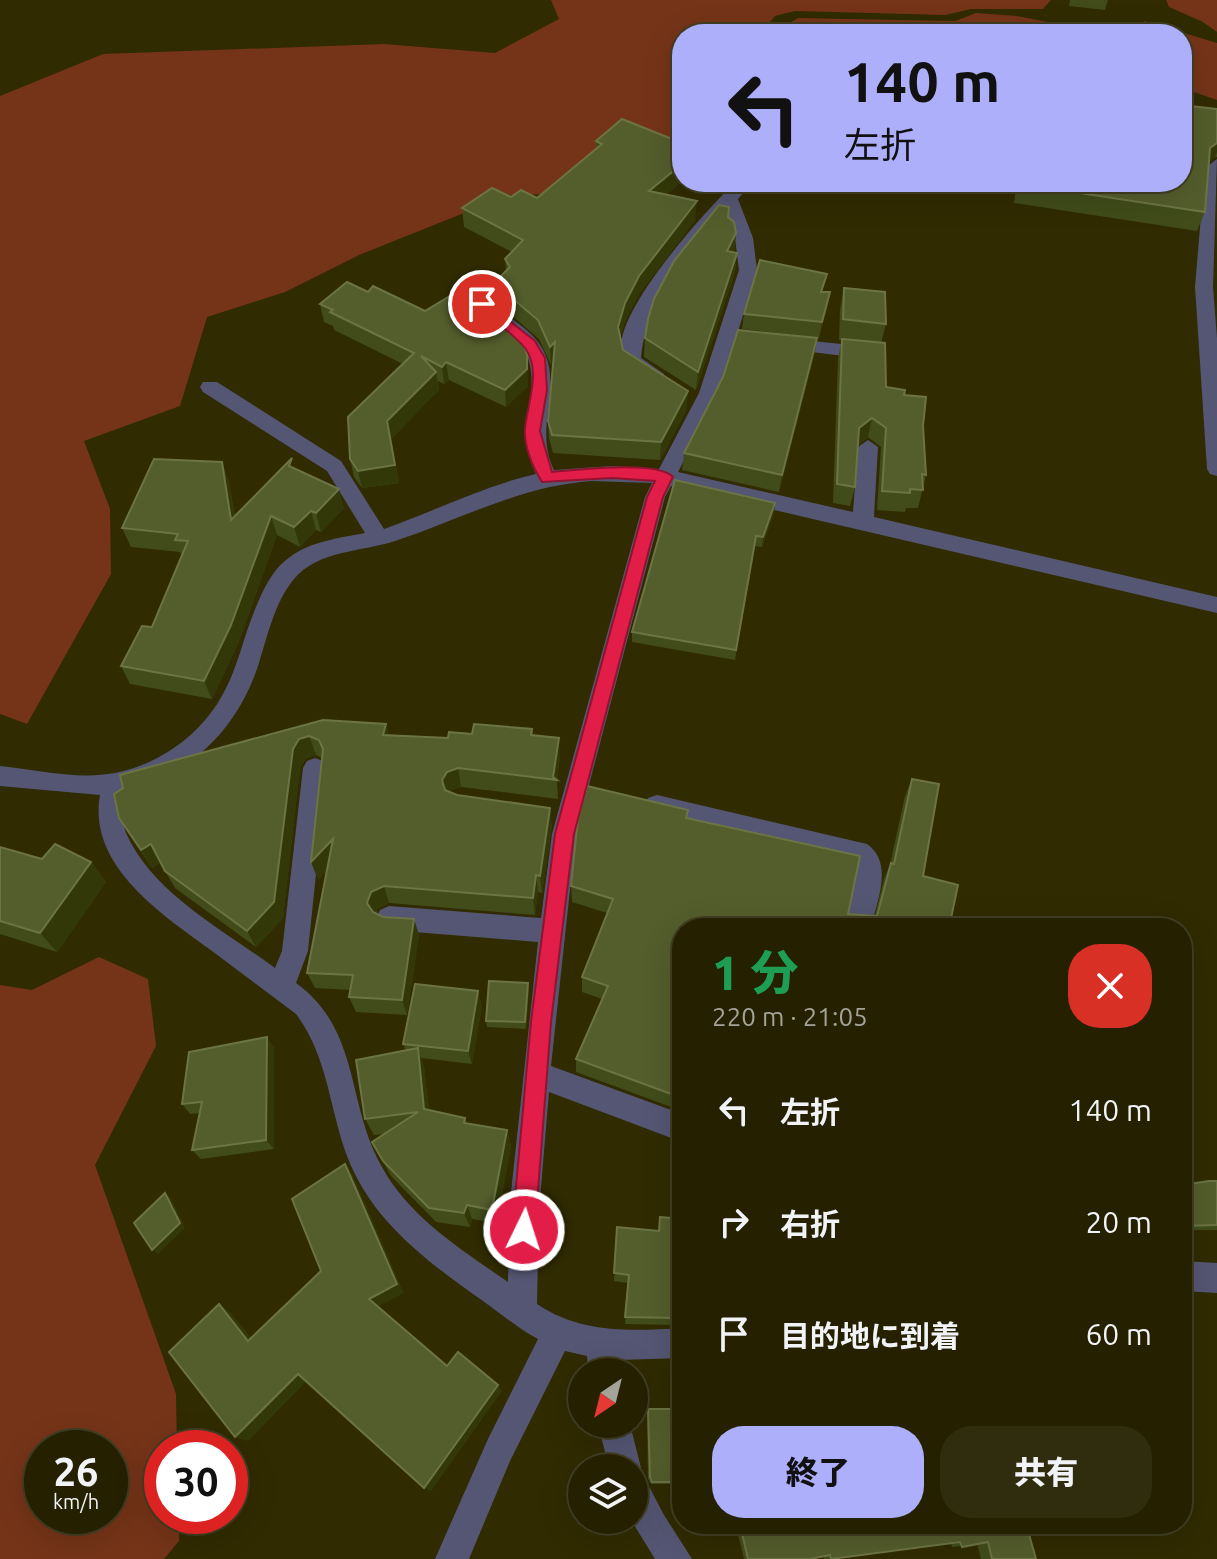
<!DOCTYPE html>
<html lang="ja">
<head>
<meta charset="utf-8">
<style>
  :root { --surface:#242000; --page:#302d0f; --text:#f1f3f6; --muted:#a3a399; --line:#413e22; --accent:#adaffb }
  body { margin:0; font-family:Ubuntu,"Noto Sans JP",sans-serif; background:var(--page); color:var(--text); height:100vh; display:flex; flex-direction:column; font-size:30px; white-space:nowrap }
  * { box-sizing:border-box; margin:0 }
  p { font-size:26px; color:var(--muted) }
  .icon { flex:none; width:44px; height:44px; fill:none; stroke:currentColor; stroke-width:2; stroke-linecap:round; stroke-linejoin:round }
  .map { position:relative; flex:1; overflow:hidden }
  .details { position:absolute; left:672px; top:918px; width:520px; height:616px; display:flex; flex-direction:column; background:var(--surface); border-radius:32px; box-shadow:0 8px 32px #0002,0 0 0 2px var(--line) }
  .details>* { flex:none }
  .guide { position:absolute; left:672px; top:24px; width:520px; height:168px; border-radius:32px; box-shadow:0 8px 32px #0002,0 0 0 2px var(--line); background:#adaffb; color:#111; overflow:hidden }
  .needle { width:52px; rotate:215deg }
  .fabs { position:absolute; left:568px; top:1358px; display:grid; gap:16px }
  .fabs a { display:grid; place-items:center; width:80px; height:80px; border-radius:50%; background:var(--surface); box-shadow:0 8px 32px #0002,0 0 0 2px var(--line); font-size:40px }
  .speed { position:absolute; left:24px; top:1430px; display:flex; gap:16px; font-size:40px; font-weight:700; text-align:center }
  .speed>* { display:grid; place-content:center; width:104px; height:104px; border-radius:50%; background:var(--surface); box-shadow:0 8px 32px #0002,0 0 0 2px var(--line); line-height:1 }
  .speed small { font-size:20px; font-weight:400 }
  .speed .limit { border:12px solid #d22; background:#fff; color:#111 }
  .pin { position:absolute; display:grid; place-items:center; width:68px; height:68px; color:#fff; margin:-34px; border:4px solid #fff; border-radius:50%; box-shadow:0 2px 8px #0007 }
  .me { position:absolute; width:88px; margin:-44px; rotate:4deg; stroke-linejoin:round; filter:drop-shadow(0 0 6px #0008) }
  .turn { display:flex; align-items:center; gap:28px; height:168px; padding:0 40px; font-size:36px }
  .turn .icon { width:104px; height:104px; stroke-width:2.5 }
  .turn b { display:block; font-size:56px; line-height:68px }
  .round { display:grid; place-items:center; flex:none; width:84px; height:84px; border-radius:32px; background:var(--page) }
  .overview { display:flex; align-items:center; justify-content:space-between; height:136px; padding:0 40px }
  h1 { font-size:48px; font-weight:800; line-height:60px; color:#1e9e55 }
  .button { display:flex; gap:16px; margin-top:auto; padding:16px 40px }
  .button a { flex:1; height:92px; border-radius:32px; background:var(--accent); color:#111; font-size:32px; font-weight:800; line-height:92px; text-align:center }
  .button a+a { background:var(--page); color:var(--text) }
  ul { padding:0; list-style:none }
  li { display:flex; align-items:center; gap:24px; height:112px; padding:0 40px }
  li div { flex:1 }
  li b { display:block; font-size:30px }
  li em { font-style:normal }
  .map>svg:first-child { display:block }
  .green { fill:#753418; fill-rule:evenodd }
  .lines { fill:none; stroke-linecap:round; stroke-linejoin:round }
  .minor { fill:#555673; fill-rule:evenodd }
  .wall { fill:#414c1a }
  .shaded-wall { fill:#323808 }
  .building { fill:#545d2c; stroke:#6c7444; stroke-width:2 }
  .route { fill:#e11d48; stroke:#92132f; stroke-width:2 }
</style>
</head>
<body>
<div class="map">
<svg width="1217" height="1559" viewBox="0 0 1217 1559">
  <rect width="100%" height="100%" fill="#302b00"/>
  <g class="green">
    <path d="M551,0H1051L1043,9H971L945,15L795,11L775,16L760,34H682V160L594,193L509,195L359,255L285,292L207,317L180,406L84,441L110,509L111,574L27,724L0,714V96L103,54L384,44L495,53L559,19Z"/>
    <path d="M1166,0H1217V32L1203,22L1169,7Z"/>
    <path d="M976,13L1017,16L1109,34H771L798,18L955,21Z"/>
    <path d="M1144,21L1217,43V100L1182,88V34H1141Z"/>
    <path d="M99,957L148,979L156,1046L95,1165L176,1394L177,1448H162V1516H179V1541L164,1559H0V985L32,990ZM110,1448V1516H42V1448Z"/>
  </g>
  <g class="lines">
    <g class="minor">
      <path d="M1217,159L1213,287L1217,338V476L1210,474L1207,469L1195,287L1205,168Z"/>
      <path d="M735,182H753L738,199L753,238L757,270L719,393L678,472L853,512L858,447L868,440L878,447L874,517L1217,597V613L671,486L665,497L576,834L551,1066L682,1114V1142L549,1092L539,1211L537,1304C581,1334 632,1331 682,1328V1358L619,1360L620,1372H588L587,1356L565,1351L510,1461L469,1559H435L488,1439L538,1339C519,1329 501,1314 483,1301C428,1262 372,1222 347,1156C329,1107 328,1057 296,1014C268,993 240,972 212,951C163,915 87,866 100,795L0,786V766C38,770 77,780 115,773C161,764 203,733 224,692C238,667 243,638 254,612C262,592 272,569 290,557C311,541 340,538 365,533L327,471L203,392L200,387L203,382H217L341,461L384,529C435,511 483,486 536,474C513,428 541,398 528,358C519,333 486,322 472,300L494,279L500,277L509,283L491,301C506,318 530,327 542,348C564,386 533,428 554,470L612,466L659,469L699,393L739,270L735,238L725,212C686,253 646,300 641,358L664,374L661,379C649,382 642,376 632,370C582,341 712,205 735,182ZM592,481L652,483L645,497L552,834L541,918L389,906L380,910L376,918L380,926L389,930L538,942L509,1211L508,1282C462,1250 409,1217 382,1167C346,1104 361,1030 296,983L308,951L327,768L323,761L315,758L307,761L303,768L282,951L275,968C224,930 153,894 126,833C121,820 123,804 125,791C192,775 238,728 259,663C268,634 275,602 294,579C318,550 362,552 395,541C462,519 520,486 592,481Z"/>
      <path d="M784,338L870,347L879,353L870,359L777,348L775,344Z"/>
      <path d="M657,795L867,844C894,863 877,900 871,928H845L858,868L852,861L648,812L645,805L648,798Z"/>
      <path d="M1182,1261L1217,1263V1293L1182,1291Z"/>
      <path d="M598,1424H630L641,1468L638,1475L645,1479L664,1515L692,1559H655L631,1520H634V1468H609Z"/>
    </g>
  </g>
  <g class="wall">
    <path d="M1070,0H1108L1105,10L1069,6Z"/>
    <path d="M1217,109V157H1215L1209,162L1205,212L1197,231L1014,203L1017,182H1182Z"/>
    <path d="M596,141L682,181L666,195L695,220L639,294L625,321L620,338L623,350L687,409L660,460L553,453L549,438L548,421L553,363L551,365L539,339L495,301L494,283L506,271L505,259L512,252L464,227L462,208L511,197L537,198L596,149Z"/>
    <path d="M728,217L736,233L734,252L737,253L735,272L696,390L644,357L645,338Z"/>
    <path d="M844,288L886,324L881,343L886,387L904,395L923,426L926,475L918,508H906L905,512L877,510L881,447L868,437L858,445L855,487L850,506L833,503L838,358L842,340H839L840,309Z"/>
    <path d="M824,292L827,308L819,338L742,329L744,314Z"/>
    <path d="M320,304L528,386L506,407L449,380L444,384L438,381L439,390L391,439L399,483L362,488L354,477L350,459L403,364L334,330L333,326L324,322Z"/>
    <path d="M817,338L814,356L779,492L682,470L684,453Z"/>
    <path d="M222,462L229,482L235,517L295,469L344,508L321,532L316,530L300,547L277,535L238,644L212,699L130,684L121,666L152,627L182,556L180,552L131,547L122,528Z"/>
    <path d="M775,503L774,513L762,547L755,546L735,660L632,642V632Z"/>
    <path d="M323,720L386,724L389,736L448,738L472,734L532,729L533,735L560,757L557,780L558,799L461,787L451,790L450,792L552,826L542,893L538,892L535,915L389,903L377,909L376,914L419,935L407,1015L356,1012L349,997L350,990L315,988L307,973L327,870L318,880L322,758L316,755L306,758L300,768L283,918L256,947L175,888L160,863L152,868L119,818Z"/>
    <path d="M912,779L923,876L949,928H682V1111L576,1072V1059L602,999L582,992V977L607,913L572,902L571,886L687,819L848,914L875,915L884,879L890,865L905,796Z"/>
    <path d="M0,847L42,859L91,862L106,882L57,952L0,934Z"/>
    <path d="M529,990L526,1029L487,1027L486,1021Z"/>
    <path d="M482,1005L472,1064L421,1058L424,1067L429,1110L465,1118L467,1123L507,1130L511,1146L497,1223L472,1219L470,1227L436,1222L391,1176L372,1142L384,1134L374,1135L365,1119L406,1051L403,1044Z"/>
    <path d="M274,1047V1149L201,1159L192,1150L200,1113L190,1114L182,1104Z"/>
    <path d="M1217,1181V1230H1182V1185Z"/>
    <path d="M660,1217L682,1219V1308L676,1307L675,1318L674,1325L625,1324L628,1283L614,1281L617,1227L659,1231Z"/>
    <path d="M648,1409H682V1484H651L648,1479L647,1414Z"/>
    <path d="M715,1524H1026L1036,1559H981L977,1544L952,1547L951,1543L831,1559H824V1556L810,1559H744L737,1530Z"/>
  </g>
  <g class="shaded-wall">
    <path d="M1217,143V152L1215,157L1202,168L1210,148Z"/>
    <path d="M682,164V181L649,210V191Z"/>
    <path d="M697,201L695,220L639,294L625,321L618,345V327L625,303L639,276Z"/>
    <path d="M736,233L734,252L727,251Z"/>
    <path d="M737,253L735,272L696,390L698,372Z"/>
    <path d="M830,292L827,308L819,338L822,322Z"/>
    <path d="M817,338L814,356L779,492L782,475Z"/>
    <path d="M555,342L556,361L551,365L550,347Z"/>
    <path d="M527,355L528,386L506,407L505,390Z"/>
    <path d="M446,362L449,380L444,384L442,367Z"/>
    <path d="M436,372L439,390L391,439L399,483L362,488L358,471L387,421Z"/>
    <path d="M688,391L687,409L660,460L661,442Z"/>
    <path d="M872,418L868,437L855,447L859,428Z"/>
    <path d="M222,462L229,482L238,540L231,520Z"/>
    <path d="M339,489L344,508L321,532L316,513Z"/>
    <path d="M775,503L774,513L762,547L763,537Z"/>
    <path d="M311,511L316,530L300,547L294,527Z"/>
    <path d="M271,516L277,535L238,644L212,699L204,681Z"/>
    <path d="M386,724L391,743L383,735Z"/>
    <path d="M309,736L316,755L306,758L300,768L283,918L256,947L247,931L293,749L299,739Z"/>
    <path d="M559,738L560,757L557,780H553Z"/>
    <path d="M458,768L461,787L451,790L446,799L442,780L447,772Z"/>
    <path d="M550,808L552,826L542,893L540,876Z"/>
    <path d="M333,839L340,857L318,880L311,862Z"/>
    <path d="M151,844L162,862L152,868L141,850Z"/>
    <path d="M91,862L106,882L57,952L40,933Z"/>
    <path d="M536,875L538,892L535,915L533,898Z"/>
    <path d="M384,886L389,903L377,909L373,919L367,903L371,892Z"/>
    <path d="M414,919L419,935L407,1015L402,1000Z"/>
    <path d="M528,983L529,990L526,1029L525,1022Z"/>
    <path d="M478,991L482,1005L472,1064L468,1051Z"/>
    <path d="M267,1037L274,1047V1149L266,1140Z"/>
    <path d="M418,1048L424,1067L431,1126L424,1109Z"/>
    <path d="M507,1130L511,1146L497,1223L492,1210Z"/>
    <path d="M345,1164L353,1176L404,1293L377,1307L369,1299Z"/>
    <path d="M165,1193L171,1198L185,1228L158,1254L152,1250Z"/>
    <path d="M467,1205L472,1219L470,1227L464,1213Z"/>
    <path d="M219,1304L231,1313L260,1348L248,1341Z"/>
    <path d="M298,1374L308,1380L248,1441L235,1437Z"/>
    <path d="M498,1385L502,1391L431,1491L424,1488Z"/>
  </g>
  <g class="building">
    <path d="M1182,105L1217,109V143L1210,148L1205,212L1020,184V182H1182Z"/>
    <path d="M622,119L682,143V164L649,191L697,201L639,276L625,303L618,327L623,350L688,391L661,442L552,435L548,421L555,342L550,347L538,320L494,283L510,267L505,259L523,240L462,208L492,188L511,197L521,190L537,198L602,144L596,141Z"/>
    <path d="M719,205L729,207L728,217L734,222L736,233L727,251L737,253L698,372L645,338L648,319L654,299L674,261Z"/>
    <path d="M760,260L827,274L821,292H830L822,322L744,314Z"/>
    <path d="M347,282L368,292L373,286L425,311L463,288L475,292L520,333L527,355V369L505,390L446,362L442,367L421,356L436,372L387,421L395,465L358,471L350,459L348,417L414,353L330,312L333,310L320,304Z"/>
    <path d="M844,288L885,292L886,324L843,319Z"/>
    <path d="M738,330L817,338L782,475L684,453L723,377Z"/>
    <path d="M842,339L885,343L886,387L905,390L904,395L926,397L923,426L926,475L922,474L923,490L910,489V493L882,491L886,428L872,418L859,428L855,487L837,484Z"/>
    <path d="M292,458L289,466L339,489L316,513L311,511L294,527L271,516L231,625L204,681L121,666L142,626L152,627L188,541L175,540L178,534L122,528L154,459L222,462L231,520Z"/>
    <path d="M675,480L775,503L763,537L756,536L736,650L632,632Z"/>
    <path d="M323,720L386,724L383,735L448,738L449,732L472,734L474,724L532,729L531,735L559,738L553,777L557,780L458,768L447,772L442,780L445,790L457,795L550,808L540,876L536,875L533,898L384,886L371,892L367,903L373,912L383,917L414,919L402,1000L349,997L353,975L307,973L333,839L311,862L323,749L319,740L309,736L299,739L293,749L274,902L247,931L165,871L151,844L141,850L119,818L114,794L123,788L120,775Z"/>
    <path d="M912,779L939,784L923,876L958,885L949,928H682V1098L576,1059L608,986L582,977L613,899L571,886L578,818L587,786L688,810L686,818L860,856L848,914L877,916L891,863L894,864Z"/>
    <path d="M55,844L91,862L40,933L0,921V847L42,859Z"/>
    <path d="M489,981L528,983L525,1022L486,1021Z"/>
    <path d="M415,984L478,991L468,1051L403,1044Z"/>
    <path d="M267,1037L266,1140L192,1150L202,1102L182,1104L189,1052Z"/>
    <path d="M418,1048L424,1109L465,1118L464,1123L507,1130L492,1210L467,1205L464,1213L429,1208L383,1161L372,1142L418,1112L365,1119L356,1060Z"/>
    <path d="M345,1164L397,1284L369,1299L447,1366L458,1352L498,1385L424,1488L298,1374L235,1437L169,1352L219,1304L248,1341L321,1271L292,1199Z"/>
    <path d="M1209,1181H1217V1225L1182,1226V1185Z"/>
    <path d="M165,1193L180,1223L152,1250L134,1223Z"/>
    <path d="M660,1217L682,1219V1301L676,1300L675,1318L625,1317L629,1275L614,1273L617,1227L659,1231Z"/>
    <path d="M1182,1304L1190,1343L1182,1342Z"/>
    <path d="M648,1409H682V1482H652L650,1477Z"/>
    <path d="M722,1524H1026L1036,1559H992L988,1542L962,1547L960,1542L831,1559L830,1555L810,1559H748L741,1529Z"/>
  </g>
  <path class="route" d="M482,299L535,341L545,358L547,390L540,431L552,472C576,470 658,460 673,477L663,497L574,834L551,1022L535,1230L531,1238L524,1241L516,1238L512,1230L531,1022L555,834L647,497L655,481L612,478L542,482C533,467 524,447 525,429C527,405 542,370 525,348C513,333 493,320 477,307V300Z"/>
</svg>
<div class="fabs">
<a><svg class="needle" viewBox="-14 -14 28 28"><path d="M0-13l5 13h-10z" fill="#e53935"/><path d="M0 13l5-13h-10z" fill="#a3a399"/></svg></a>
<a><svg class="icon" aria-label="layers" viewBox="0 0 24 24"><path d="M12 4l9 5-9 5-9-5zM3 14l9 5 9-5"/></svg></a>
</div>
<div class="speed"><div>26<small>km/h</small></div><div class="limit">30</div></div>
<div class="pin" style="left:482px;top:304px;background:#d93025"><svg class="icon" aria-label="arrive" viewBox="0 0 24 24"><path d="M6 21V4h12l-3 4 3 4H6"/></svg></div>
<svg class="me" style="left:524px;top:1230px" viewBox="-20 -20 40 40"><circle r="17" fill="#e11d48" stroke="#fff" stroke-width="3"/><path d="M0-11L8 9 0 5-8 9z" fill="#fff"/></svg>
<div class="guide">
<div class="turn"><svg class="icon" aria-label="left" viewBox="0 0 24 24"><path d="M17 20v-9H6M10 6l-5 5 5 5"/></svg><div><b>140 m</b>左折</div></div>
</div>
<section class="details">
<div class="overview"><div><h1>1 分</h1><p>220 m · 21:05</p></div><a class="round" style="background:#d93025;color:#fff"><svg class="icon" aria-label="close" viewBox="0 0 24 24"><path d="M6 6l12 12M18 6L6 18"/></svg></a></div>
<ul>
<li><svg class="icon" aria-label="left" viewBox="0 0 24 24"><path d="M17 20v-9H6M10 6l-5 5 5 5"/></svg><div><b>左折</b></div><em>140 m</em></li>
<li><svg class="icon" aria-label="right" viewBox="0 0 24 24"><path d="M7 20v-9h11M14 6l5 5-5 5"/></svg><div><b>右折</b></div><em>20 m</em></li>
<li><svg class="icon" aria-label="arrive" viewBox="0 0 24 24"><path d="M6 21V4h12l-3 4 3 4H6"/></svg><div><b>目的地に到着</b></div><em>60 m</em></li>
</ul>
<div class="button"><a>終了</a><a>共有</a></div>
</section>
</div>
</body>
</html>
